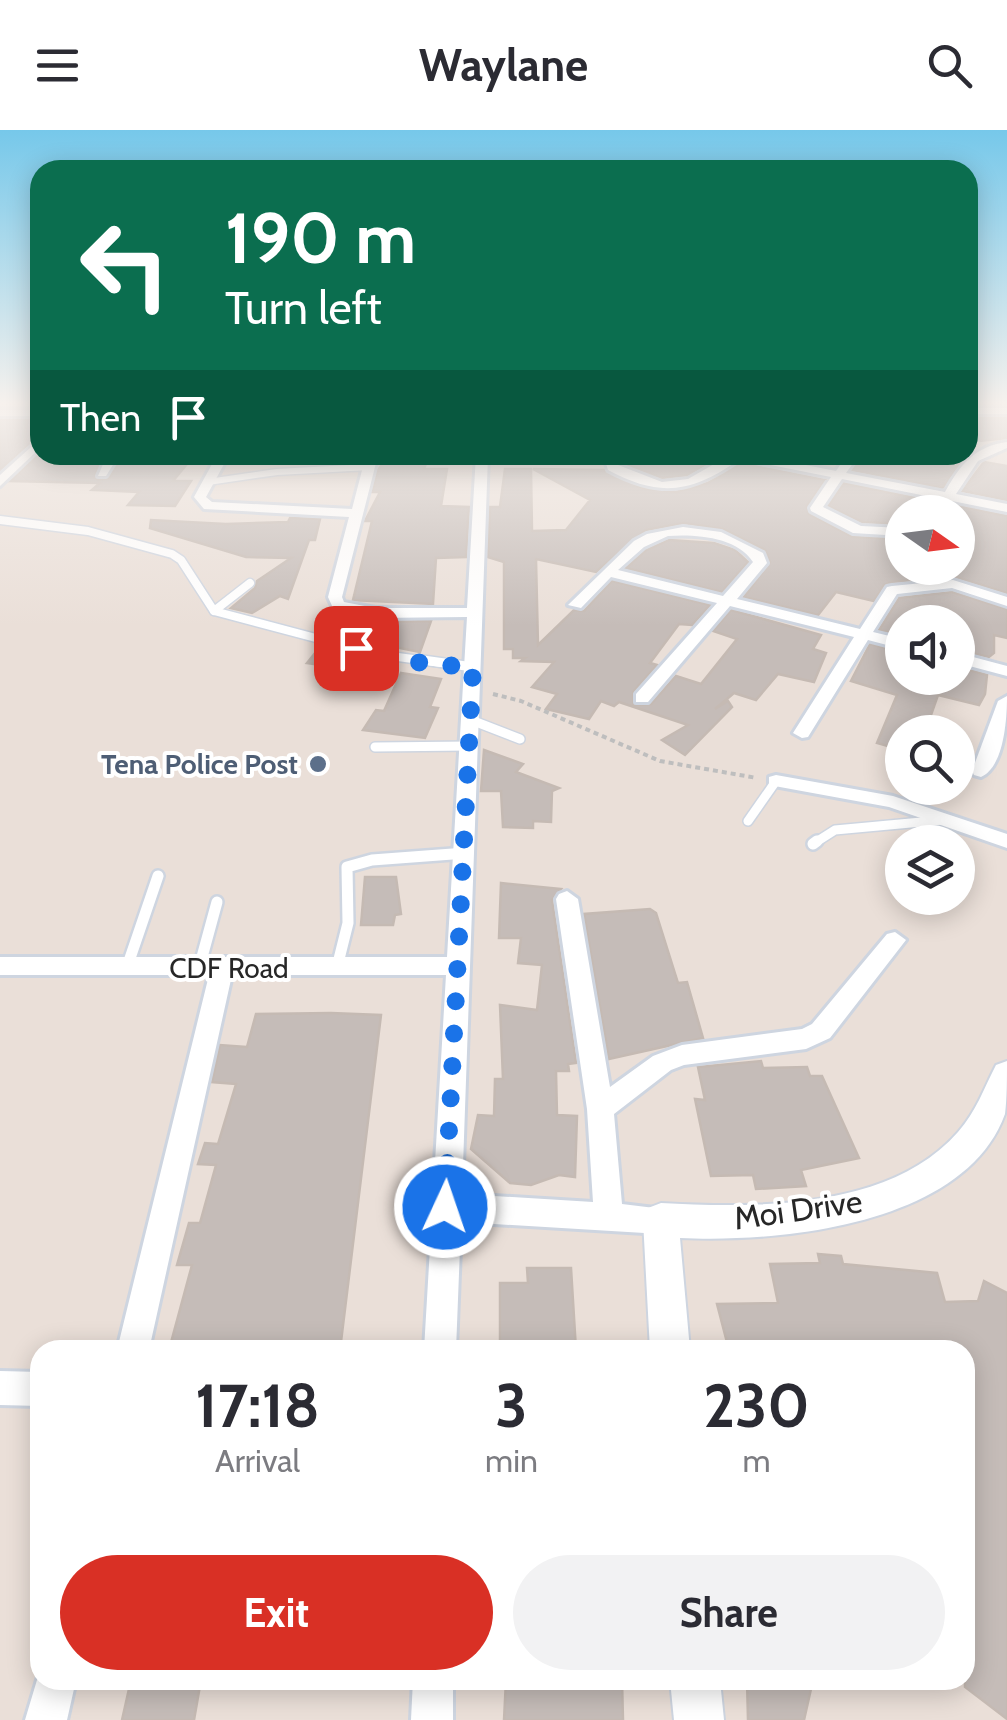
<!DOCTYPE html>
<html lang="en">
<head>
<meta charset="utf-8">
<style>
  :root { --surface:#fff; --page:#f2f2f3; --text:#2b2b33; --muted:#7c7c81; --accent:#d93025 }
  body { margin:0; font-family:Cabin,sans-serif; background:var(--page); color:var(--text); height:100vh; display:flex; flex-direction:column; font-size:38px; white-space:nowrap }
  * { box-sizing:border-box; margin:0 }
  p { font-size:32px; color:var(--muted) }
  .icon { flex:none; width:55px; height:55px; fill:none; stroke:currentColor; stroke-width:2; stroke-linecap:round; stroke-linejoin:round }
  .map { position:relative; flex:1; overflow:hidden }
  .sheet { position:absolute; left:30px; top:1210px; width:945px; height:350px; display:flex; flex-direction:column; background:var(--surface); border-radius:30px; box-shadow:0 5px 25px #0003 }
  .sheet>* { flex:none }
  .top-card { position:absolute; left:30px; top:30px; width:948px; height:305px; border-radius:30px; box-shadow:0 5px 25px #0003; background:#0b6e4f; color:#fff; overflow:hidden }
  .needle { width:65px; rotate:104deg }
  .controls { position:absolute; left:885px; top:365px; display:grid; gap:20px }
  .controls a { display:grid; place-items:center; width:90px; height:90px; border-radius:50%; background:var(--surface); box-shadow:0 5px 25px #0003; font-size:50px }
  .pin { position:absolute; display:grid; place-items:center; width:85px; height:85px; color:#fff; margin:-42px; border-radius:20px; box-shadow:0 5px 15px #0006 }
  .me { position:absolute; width:110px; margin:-55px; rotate:3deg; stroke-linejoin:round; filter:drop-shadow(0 0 8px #0008) }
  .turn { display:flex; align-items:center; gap:35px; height:210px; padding:0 30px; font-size:45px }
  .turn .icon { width:130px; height:130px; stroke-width:2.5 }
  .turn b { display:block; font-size:70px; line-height:85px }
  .then { display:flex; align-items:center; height:95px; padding:0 30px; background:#0003; gap:20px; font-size:38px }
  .eta { display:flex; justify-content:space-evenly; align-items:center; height:170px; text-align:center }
  .eta b { font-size:60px; font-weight:700; line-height:70px }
  .action { display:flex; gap:20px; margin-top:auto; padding:20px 30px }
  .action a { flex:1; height:115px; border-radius:60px; background:var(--accent); color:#fff; font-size:40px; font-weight:700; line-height:115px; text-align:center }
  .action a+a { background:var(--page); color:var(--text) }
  header { display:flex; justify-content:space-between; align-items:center; height:130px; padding:0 30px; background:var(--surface); font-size:45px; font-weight:700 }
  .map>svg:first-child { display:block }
  .building { fill:#c5bcb8; stroke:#c5bab3; stroke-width:2.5 }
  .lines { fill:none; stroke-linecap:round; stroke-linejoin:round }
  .service-far3-casing { stroke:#ced5e0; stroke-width:9 }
  .service-far2-casing { stroke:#ced5e0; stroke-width:11 }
  .service-far1-casing { stroke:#ced5e0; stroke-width:12 }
  .service-casing { stroke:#ced5e0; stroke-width:16 }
  .minor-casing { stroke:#ced5e0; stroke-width:6 }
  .tertiary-casing { stroke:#ced5e0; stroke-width:4 }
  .path { stroke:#bebebe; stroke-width:4; stroke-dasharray:5 4; stroke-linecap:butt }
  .service-far3 { stroke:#fff; stroke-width:6 }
  .service-far2 { stroke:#fff; stroke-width:8 }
  .service-far1 { stroke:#fff; stroke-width:9 }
  .service { stroke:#fff; stroke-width:11 }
  .minor { fill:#fff; fill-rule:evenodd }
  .tertiary { fill:#fff; fill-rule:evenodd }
  .route { stroke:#1a73e8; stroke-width:18; stroke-dasharray:0 32.4 }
  .service-dot { fill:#5c6f8a; stroke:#fff; stroke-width:4 }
  .labels { text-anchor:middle; stroke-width:8; stroke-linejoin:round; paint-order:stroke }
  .service-label { font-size:28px; font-weight:bold; fill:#4e5e75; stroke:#fff; text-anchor:end }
  .street-label { font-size:28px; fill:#272727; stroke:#fff }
  .near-street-label { font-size:32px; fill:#272727; stroke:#fff }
</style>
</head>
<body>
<header><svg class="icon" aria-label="menu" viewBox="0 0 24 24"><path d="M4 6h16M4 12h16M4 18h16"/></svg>Waylane<svg class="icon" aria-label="search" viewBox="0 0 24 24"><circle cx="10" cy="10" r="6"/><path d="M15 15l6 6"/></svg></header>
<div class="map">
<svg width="1007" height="1590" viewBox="0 0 1007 1590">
  <rect width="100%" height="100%" fill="#eadfd8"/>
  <g class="building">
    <path d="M968,288H1007V308L980,311L968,294Z"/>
    <path d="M0,290H40V305L0,340Z"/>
    <path d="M40,323L103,325L95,345L98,350L109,348L123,325L192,328L173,351H191L175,376L128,375L139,362L92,360L100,353L10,351Z"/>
    <path d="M627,325H722L687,345L662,348L623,333Z"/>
    <path d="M863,325H938L964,329L943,358L852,340Z"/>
    <path d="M428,328L424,339H447L441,376L469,377L466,427L436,428L433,474L353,470L372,391H365L380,362H372L378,340L386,329Z"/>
    <path d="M984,332L1007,336V370L962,361Z"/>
    <path d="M741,333L825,350L807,376L809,384L853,407L902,409V438H958V382H950L954,375L1007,386V463L953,446L892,452L884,455L874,471L836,462L818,485L744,467L770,432L765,420L723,399L684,393L646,400L596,442L536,429L538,515L574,480L584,481L612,451L710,475L692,495L679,494L650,533L657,535L633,562V575L651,574L676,546L701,554L737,509L713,501L731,480L821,505L813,519L826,523L814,552L778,544L756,570L734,563L715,579L728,571L732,577L685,625L662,610L688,595L619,572L614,576L601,571L589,589L546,579L557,564L532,557L554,532L521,531L525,528H513V519H504V432L488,427L490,377H500L505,339H531L532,401L566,400L590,370L533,339L604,340L643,358L676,362L708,353Z"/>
    <path d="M844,353L935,372L930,382H902V394L862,392L828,376Z"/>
    <path d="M290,388L320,389L315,410H309L288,469L280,466L252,483L231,478L255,458L257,451L291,428L246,427L150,398L151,390L226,394L288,392Z"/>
    <path d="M669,410L714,413L735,420L748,432L722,462L626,438L646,420Z"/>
    <path d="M952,462L1007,479V508L994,505V523L989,527L958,520V492H902V505L879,500L899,468Z"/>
    <path d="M348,486L375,492L431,491L420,522L330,504L339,493L346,494Z"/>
    <path d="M870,514L902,522V548H958V537L987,545L985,564L979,575L938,565L925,602H902V620L877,613L897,565L851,551Z"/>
    <path d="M320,517L351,525L342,538L307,533Z"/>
    <path d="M401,543L441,549L430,577L438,578L425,608L363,600L376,580L384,581Z"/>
    <path d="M484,620L523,634L516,642L559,658L552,661L551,692L533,691V698L503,697L501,661H481Z"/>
    <path d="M365,747H396L401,784L395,785L393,795H361Z"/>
    <path d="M501,753L561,759L552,770L576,933L568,934L569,941H556L557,985L577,986L575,1047L559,1045L531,1055L510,1053L471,1019L478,985L494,986L495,949H503L500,875L537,880L542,835L518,833L521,808H499Z"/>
    <path d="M650,779L656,783L678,853L687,852L703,908L609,929L584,784Z"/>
    <path d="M331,883L381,885L340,1220H169L192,1135H177L189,1093H200L216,1035L198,1034L205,1013L218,1014L236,954L212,952L220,915L247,917L256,884Z"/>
    <path d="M761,931L763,938L807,937L810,946H822L859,1028L801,1040L806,1056L756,1059L753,1045L711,1046L695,969L705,970L698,937Z"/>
    <path d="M818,1124L841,1126L843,1134L937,1143L945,1172L978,1171L984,1151L1007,1163V1589L965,1557V1220H729L717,1174L778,1173L770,1134L820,1133Z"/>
    <path d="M527,1138H571L576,1220H500V1153H528Z"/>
    <path d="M131,1550H201L194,1590H122Z"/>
    <path d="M506,1550H622L623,1590H504Z"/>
    <path d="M747,1550H813L804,1590H748Z"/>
  </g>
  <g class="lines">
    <g class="service-far3-casing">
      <path id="service-far3" d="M208,352L277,342L369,337"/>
    </g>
    <g class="service-far2-casing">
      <g id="service-far2">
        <path d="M0,390L88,401L172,424L181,430L214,481L376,524L442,533"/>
        <path d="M214,481L250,453"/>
      </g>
    </g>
    <g class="service-far1-casing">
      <g id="service-far1">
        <path d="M423,530L473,537"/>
        <path d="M471,590L520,609"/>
        <path d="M375,617L470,616"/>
        <path d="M748,691L776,651"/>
        <path d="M813,714L835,700L943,690"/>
      </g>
    </g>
    <g class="service-casing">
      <g id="service">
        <path d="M813,714L817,711"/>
        <path d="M127,837L158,746"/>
        <path d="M337,837L348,793L347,737L372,730L466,723"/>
        <path d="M199,838L217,772"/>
      </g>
    </g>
    <g class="minor-casing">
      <g id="minor">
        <rect x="968" y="278" width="39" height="6"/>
        <rect x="0" y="280" width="40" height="6"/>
        <path d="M40,309V318L0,356V345Z"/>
        <path d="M1007,312V318L978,331L956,364L1007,374V382L952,371L946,382H934L941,369L842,349L823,377L861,396L902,398V406L853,403L811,381L810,378L831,347L740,329C692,363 660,368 608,340L605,330L610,325H623L618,335L662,352L688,349L730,325H755L836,341L847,325H859L846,343L945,362C960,335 975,316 1007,312Z"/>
        <path d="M107,325H119L106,346H98Z"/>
        <path d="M217,325H229L206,367L212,372L352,379L366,325H378L342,467L344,472L375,478H467L476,325H488L462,1064L593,1072L587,979L556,769L559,764L567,761L578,769L610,957L653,926L682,915L802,899L812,894L887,804L895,802L906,810L830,908L806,919L684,935L671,940L614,984L622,1074L671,1080L676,1090L671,1100L661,1104L461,1092L456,1220H424L446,845H232L149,1220H117L209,845H0V827H447L467,487L375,488L333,478L328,467L349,387L204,379L194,367Z"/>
        <path d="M683,397L721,402L763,423L767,433L737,469L860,499L887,457L892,456L953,450L1007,467V476L952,458L897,464L873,502L902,509V519L868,510L808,607L802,608L793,603L854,507L730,476L648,572H636V564L717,473L611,447L581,478L568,475L634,411L647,404ZM668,406C696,404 737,407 753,432L723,466L618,440L644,417Z"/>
        <path d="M958,523L1007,536V546L958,533Z"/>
        <path d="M1007,566C1007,589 1004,637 981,647L974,645L972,641L998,571Z"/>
        <path d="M776,645L893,666L1007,704V718L889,677L769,655V647Z"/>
        <path d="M0,1241L40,1242V1276L0,1275Z"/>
        <path d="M40,1540V1550H76L67,1590H25Z"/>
        <path d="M413,1550H453V1590H411Z"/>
      </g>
    </g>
    <g class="tertiary-casing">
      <g id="tertiary">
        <path d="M1007,931C1007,947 1007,969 1005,984C965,1095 780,1113 680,1108L690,1220H650L643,1090L648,1078L661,1073C756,1078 890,1080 958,1002C976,982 984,958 996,935Z"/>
        <path d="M670,1550H720L724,1590H674Z"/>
      </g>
    </g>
    <path class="path" d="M493,564L521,571L660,631L757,648"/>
    <use href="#service-far3" class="service-far3"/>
    <use href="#service-far2" class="service-far2"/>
    <use href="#service-far1" class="service-far1"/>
    <use href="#service" class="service"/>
    <use href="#minor" class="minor"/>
    <use href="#tertiary" class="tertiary"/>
  </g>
  <linearGradient id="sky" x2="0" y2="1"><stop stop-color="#76c8ea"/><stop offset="0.55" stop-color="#f6f1ed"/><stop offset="1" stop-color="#f6f1ed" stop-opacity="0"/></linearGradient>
  <rect width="1007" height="496" fill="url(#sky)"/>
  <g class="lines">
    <path class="route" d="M356,518L426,534L473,537L445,1077"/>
  </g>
  <circle class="service-dot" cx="318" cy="634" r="10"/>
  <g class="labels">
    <g class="service-label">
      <text x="298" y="644">Tena Police Post</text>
    </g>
    <g class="street-label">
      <text x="229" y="848">CDF Road</text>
    </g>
    <g class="near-street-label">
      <text transform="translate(798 1080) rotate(-8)" y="11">Moi Drive</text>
    </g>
  </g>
</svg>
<div class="controls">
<a><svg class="needle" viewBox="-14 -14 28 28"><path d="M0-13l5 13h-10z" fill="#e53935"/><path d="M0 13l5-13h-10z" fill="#7c7c81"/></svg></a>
<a><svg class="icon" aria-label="sound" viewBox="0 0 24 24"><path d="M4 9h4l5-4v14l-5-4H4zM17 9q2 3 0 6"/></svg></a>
<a><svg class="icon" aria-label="search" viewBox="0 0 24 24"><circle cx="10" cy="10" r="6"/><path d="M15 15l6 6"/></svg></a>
<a><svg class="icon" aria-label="layers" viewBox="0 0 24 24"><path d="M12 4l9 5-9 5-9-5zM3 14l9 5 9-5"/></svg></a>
</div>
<div class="pin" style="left:356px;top:518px;background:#d93025"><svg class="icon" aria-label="arrive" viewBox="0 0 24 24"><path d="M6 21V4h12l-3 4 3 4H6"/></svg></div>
<svg class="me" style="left:445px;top:1077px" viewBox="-20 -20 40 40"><circle r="17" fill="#1a73e8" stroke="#fff" stroke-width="3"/><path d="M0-11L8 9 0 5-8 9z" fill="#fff"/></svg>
<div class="top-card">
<div class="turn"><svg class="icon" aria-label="left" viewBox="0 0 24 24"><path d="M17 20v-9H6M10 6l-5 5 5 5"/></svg><div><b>190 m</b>Turn left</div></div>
<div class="then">Then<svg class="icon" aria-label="arrive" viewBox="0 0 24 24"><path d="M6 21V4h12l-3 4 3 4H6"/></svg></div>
</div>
<section class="sheet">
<div class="eta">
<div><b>17:18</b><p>Arrival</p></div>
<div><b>3</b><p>min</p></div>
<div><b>230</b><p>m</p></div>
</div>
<div class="action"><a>Exit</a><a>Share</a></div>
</section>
</div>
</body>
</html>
